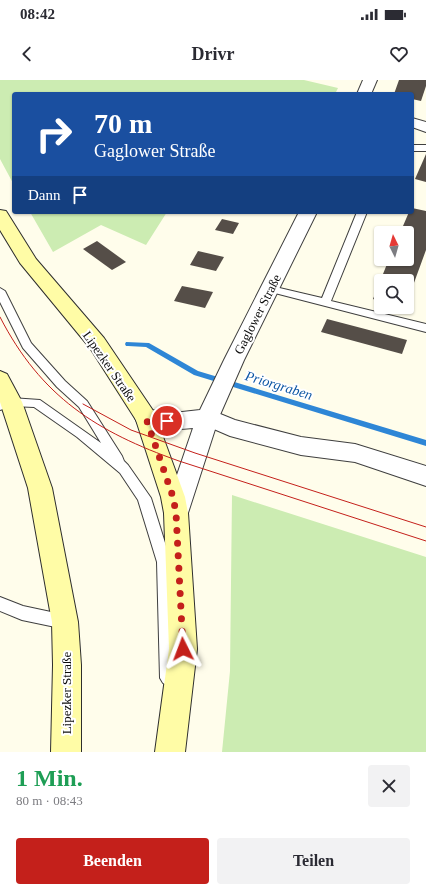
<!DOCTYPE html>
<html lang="de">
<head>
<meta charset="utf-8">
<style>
  :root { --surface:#fff; --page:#f2f2f3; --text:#2b2b33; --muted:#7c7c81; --accent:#c4201b }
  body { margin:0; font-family:Georgia,serif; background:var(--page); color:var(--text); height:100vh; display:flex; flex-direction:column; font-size:15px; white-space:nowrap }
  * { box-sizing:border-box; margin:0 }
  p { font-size:13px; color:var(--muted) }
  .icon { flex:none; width:22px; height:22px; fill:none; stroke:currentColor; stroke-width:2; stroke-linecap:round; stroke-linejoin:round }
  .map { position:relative; height:672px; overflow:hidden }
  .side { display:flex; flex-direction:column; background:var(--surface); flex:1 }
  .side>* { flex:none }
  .top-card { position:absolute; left:12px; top:12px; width:402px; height:122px; border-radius:4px; box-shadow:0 1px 3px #0004; background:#1a4fa0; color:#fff; overflow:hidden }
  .needle { width:26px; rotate:355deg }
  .controls { position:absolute; left:374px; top:146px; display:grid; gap:8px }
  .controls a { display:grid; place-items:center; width:40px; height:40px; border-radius:4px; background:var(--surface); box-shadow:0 1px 3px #0004; font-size:20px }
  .pin { position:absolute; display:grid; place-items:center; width:34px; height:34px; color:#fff; margin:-17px; border:2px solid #fff; border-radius:50%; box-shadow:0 1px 4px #0007 }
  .me { position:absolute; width:44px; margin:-22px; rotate:357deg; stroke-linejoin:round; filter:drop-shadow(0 0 3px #0008) }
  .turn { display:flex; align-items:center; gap:14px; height:84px; padding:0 16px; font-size:18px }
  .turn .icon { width:52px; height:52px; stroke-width:2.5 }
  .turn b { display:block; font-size:28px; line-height:34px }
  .then { display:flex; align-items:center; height:38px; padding:0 16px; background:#0003; gap:8px; font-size:15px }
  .round { display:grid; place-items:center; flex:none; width:42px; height:42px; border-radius:4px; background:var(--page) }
  .head { display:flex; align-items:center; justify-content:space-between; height:68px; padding:0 16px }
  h1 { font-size:24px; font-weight:600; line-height:30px; color:#1e9e55 }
  .action { display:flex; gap:8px; margin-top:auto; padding:8px 16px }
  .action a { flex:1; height:46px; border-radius:4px; background:var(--accent); color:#fff; font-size:16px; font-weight:600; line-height:46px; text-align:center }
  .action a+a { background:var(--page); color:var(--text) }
  .status { display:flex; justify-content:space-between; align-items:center; height:28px; padding:0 20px; background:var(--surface); direction:ltr }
  .status svg { height:11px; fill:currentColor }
  header { display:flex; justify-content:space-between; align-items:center; height:52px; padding:0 16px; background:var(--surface); font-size:18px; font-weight:600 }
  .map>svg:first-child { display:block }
  .green { fill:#ccecb2 }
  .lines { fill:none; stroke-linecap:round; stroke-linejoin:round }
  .stream { fill:#2e86d6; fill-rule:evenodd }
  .building { fill:#554e48 }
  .service-casing { stroke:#3f3f3f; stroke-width:2 }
  .minor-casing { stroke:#3f3f3f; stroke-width:2 }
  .tertiary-casing { stroke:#3f3f3f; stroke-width:2 }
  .secondary-casing { stroke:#2e2e2e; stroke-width:2 }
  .service { fill:#fff; fill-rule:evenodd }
  .minor { fill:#fff; fill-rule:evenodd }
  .tertiary { fill:#fff; fill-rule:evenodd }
  .secondary { fill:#fffca6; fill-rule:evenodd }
  .tram { stroke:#c4201b; stroke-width:1 }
  .route { stroke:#c4201b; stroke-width:7; stroke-dasharray:0 12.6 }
  .labels { text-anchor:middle; stroke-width:4; stroke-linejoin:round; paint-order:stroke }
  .street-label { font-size:13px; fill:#0c0c0c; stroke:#fff }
  .water-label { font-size:14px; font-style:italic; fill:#0e57a5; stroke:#fff }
</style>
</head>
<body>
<div class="status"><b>08:42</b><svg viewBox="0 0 49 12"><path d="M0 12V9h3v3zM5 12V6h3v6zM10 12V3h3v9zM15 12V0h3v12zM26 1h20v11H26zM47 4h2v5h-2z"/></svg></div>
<header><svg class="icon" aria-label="back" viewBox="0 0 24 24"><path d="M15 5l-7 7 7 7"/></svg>Drivr<svg class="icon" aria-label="heart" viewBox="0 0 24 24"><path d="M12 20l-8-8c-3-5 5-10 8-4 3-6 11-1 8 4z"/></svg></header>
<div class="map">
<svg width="426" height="672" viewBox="0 0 426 672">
  <rect width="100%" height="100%" fill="#fffdeb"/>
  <g class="green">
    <path d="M0,0H304L338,8L335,14H14V105L0,79Z"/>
    <path d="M30,132H167L146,165L101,145L53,172Z"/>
    <path d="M232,415L426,477V672H222L230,591Z"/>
  </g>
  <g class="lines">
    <path class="stream" d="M126,262L149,263L198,291L426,360V366L194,295L146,267L128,266H126L125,264Z"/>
  </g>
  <g class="building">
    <path d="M399,0H426V6L421,21L412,19V14H394Z"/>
    <path d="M426,74V102L415,99Z"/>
    <path d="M412,128L426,131V170L407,222V201H381V222L373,219L389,179H407V153H400L409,132H412Z"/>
    <path d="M222,139L239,143L233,154L215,150Z"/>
    <path d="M97,161L126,182L112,190L83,169Z"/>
    <path d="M198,171L224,177L216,191L190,185Z"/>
    <path d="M182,206L213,212L205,228L174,221Z"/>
    <path d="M327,239L407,260L402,274L321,252Z"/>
  </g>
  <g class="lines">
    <g class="service-casing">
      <g id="service">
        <rect x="412" y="65" width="14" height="6"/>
        <path d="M357,132H367L331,221L426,244V252L271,212L266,209L271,206L322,218Z"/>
        <path d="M0,208L5,211L31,263L65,301L87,321L122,376L124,381L128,385L151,418L171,482L176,598L173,603L168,606L163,603L160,598L157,482L138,420L120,393L77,357L34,327L12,326L0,330V321L11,318L40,320L101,363L79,327L57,307L23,268L0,222Z"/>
        <path d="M0,517L23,526L65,535L70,537L72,542L70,547L65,549L22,540L0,531Z"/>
      </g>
    </g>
    <g class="minor-casing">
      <g id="minor">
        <path d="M412,38L426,42V52L412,47Z"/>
        <path d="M208,329L235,340L301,357L355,364L426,386V406L355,382L301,375L230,356L200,343L197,337L200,331Z"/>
      </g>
    </g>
    <g class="tertiary-casing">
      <g id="tertiary">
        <path d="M363,0H377L371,14H357Z"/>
        <path d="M299,132H317L244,280L219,337L188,433L185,440L176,443L167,440L164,433L193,348C176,350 155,349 138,344L135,338L138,332L146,330L182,332L200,330L224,280Z"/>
      </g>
    </g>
    <g class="secondary-casing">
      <g id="secondary">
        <path d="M0,130L6,131L36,179L104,258L154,332L185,417L188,433L197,569L185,672H155L169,569L164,433L161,417L136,340L90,268L20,183L0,150Z"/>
        <path d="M0,291L7,294L22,322L52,408L78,542L81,585V672H51L53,585L52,542L28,408L0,322Z"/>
      </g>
    </g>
    <use href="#service" class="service"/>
    <use href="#minor" class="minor"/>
    <use href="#tertiary" class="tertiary"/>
    <use href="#secondary" class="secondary"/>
    <g class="tram">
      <path d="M0,237C41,317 97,352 179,381L426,461"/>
      <path d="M83,324L131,350L195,373L426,447"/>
    </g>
  </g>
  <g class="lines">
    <path class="route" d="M167,341L146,338L173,417L176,433L183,569"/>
  </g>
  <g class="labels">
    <g class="street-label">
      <text transform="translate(257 234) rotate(-63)" y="5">Gaglower Straße</text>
      <text transform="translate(110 286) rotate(55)" y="5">Lipezker Straße</text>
      <text transform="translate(66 613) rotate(-90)" y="5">Lipezker Straße</text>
    </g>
    <g class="water-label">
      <text transform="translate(279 305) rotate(17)" y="5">Priorgraben</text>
    </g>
  </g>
</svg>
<div class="controls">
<a><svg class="needle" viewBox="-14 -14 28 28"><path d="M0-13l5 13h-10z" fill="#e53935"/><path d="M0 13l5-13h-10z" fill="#7c7c81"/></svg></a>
<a><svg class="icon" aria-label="search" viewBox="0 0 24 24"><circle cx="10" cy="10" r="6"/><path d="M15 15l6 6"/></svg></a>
</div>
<div class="pin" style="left:167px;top:341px;background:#d93025"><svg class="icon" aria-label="arrive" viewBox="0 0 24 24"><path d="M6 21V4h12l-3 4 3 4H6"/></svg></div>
<svg class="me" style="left:183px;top:569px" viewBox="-20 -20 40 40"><path d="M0-17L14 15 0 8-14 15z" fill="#c4201b" stroke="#fff" stroke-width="4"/></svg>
<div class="top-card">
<div class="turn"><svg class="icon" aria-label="right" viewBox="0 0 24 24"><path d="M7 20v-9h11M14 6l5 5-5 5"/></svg><div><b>70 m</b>Gaglower Straße</div></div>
<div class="then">Dann<svg class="icon" aria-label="arrive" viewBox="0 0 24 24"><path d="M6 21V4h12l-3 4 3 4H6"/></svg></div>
</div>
</div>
<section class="side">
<div class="head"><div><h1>1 Min.</h1><p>80 m · 08:43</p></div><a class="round"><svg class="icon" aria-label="close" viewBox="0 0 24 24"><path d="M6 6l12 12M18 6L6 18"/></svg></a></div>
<div class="action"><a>Beenden</a><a>Teilen</a></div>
</section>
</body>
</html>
